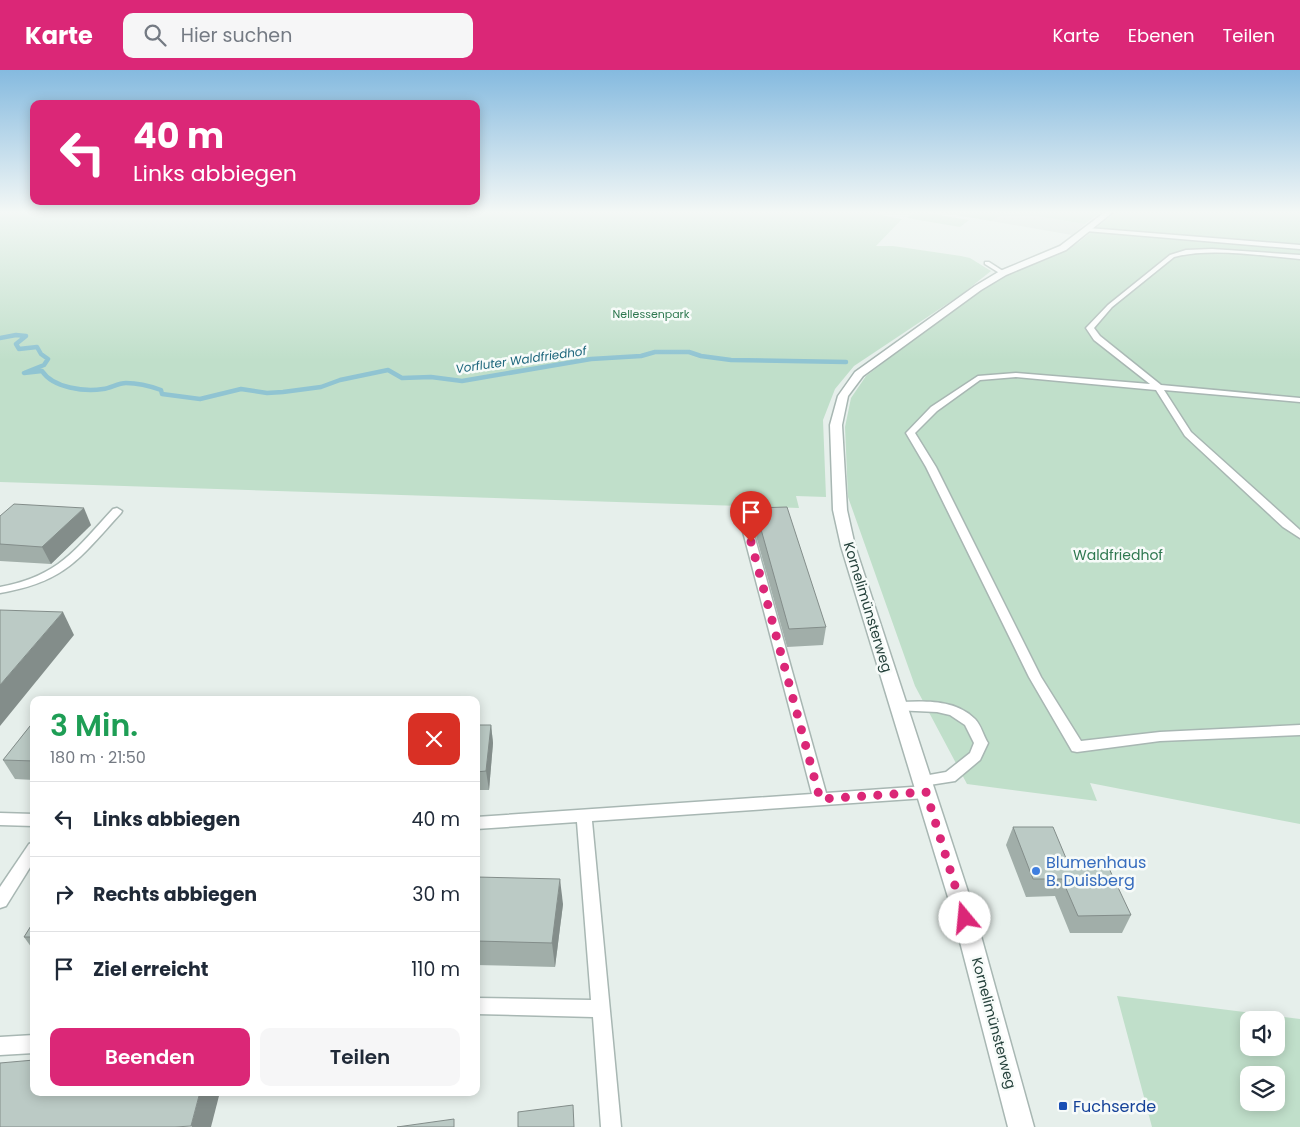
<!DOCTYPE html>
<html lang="de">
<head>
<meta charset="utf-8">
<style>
  :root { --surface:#fff; --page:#f6f6f7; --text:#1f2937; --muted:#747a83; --line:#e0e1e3; --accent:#db2777 }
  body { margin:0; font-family:Poppins,sans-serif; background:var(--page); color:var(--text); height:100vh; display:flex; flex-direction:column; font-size:19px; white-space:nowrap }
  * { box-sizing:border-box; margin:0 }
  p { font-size:16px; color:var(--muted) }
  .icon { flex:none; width:28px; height:28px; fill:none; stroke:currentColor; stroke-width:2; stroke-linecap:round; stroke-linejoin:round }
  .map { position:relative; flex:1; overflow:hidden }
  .side { position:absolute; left:30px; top:626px; width:450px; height:400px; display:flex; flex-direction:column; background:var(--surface); border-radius:10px; box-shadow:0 2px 12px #0003 }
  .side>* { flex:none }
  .hud { position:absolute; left:30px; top:30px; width:450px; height:105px; border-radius:10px; box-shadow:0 2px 12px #0003; background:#db2777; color:#fff; overflow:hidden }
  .tools { position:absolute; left:1240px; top:941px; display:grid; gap:10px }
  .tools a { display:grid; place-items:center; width:45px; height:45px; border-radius:10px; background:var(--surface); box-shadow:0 2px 12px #0003; font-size:25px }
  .pin { position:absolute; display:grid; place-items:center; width:42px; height:42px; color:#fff; margin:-51px -21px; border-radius:50% 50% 50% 0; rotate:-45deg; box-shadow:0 0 5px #0007 }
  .pin .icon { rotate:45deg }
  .me { position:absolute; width:55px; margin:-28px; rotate:343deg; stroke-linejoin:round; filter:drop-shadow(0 0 4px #0008) }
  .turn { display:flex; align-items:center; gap:18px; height:105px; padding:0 20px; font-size:22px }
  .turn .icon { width:65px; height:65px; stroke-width:2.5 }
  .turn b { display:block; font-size:35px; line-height:42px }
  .round { display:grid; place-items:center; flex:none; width:52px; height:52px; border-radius:10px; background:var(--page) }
  .overview { display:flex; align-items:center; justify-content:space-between; height:85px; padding:0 20px }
  h1 { font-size:30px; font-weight:600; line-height:38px; color:#1e9e55 }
  .button { display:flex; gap:10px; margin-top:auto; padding:10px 20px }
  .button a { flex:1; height:58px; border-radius:10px; background:var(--accent); color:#fff; font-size:20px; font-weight:600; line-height:58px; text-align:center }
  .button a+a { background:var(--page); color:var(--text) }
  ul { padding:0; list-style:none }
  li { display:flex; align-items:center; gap:15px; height:75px; padding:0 20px; border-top:1px solid var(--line) }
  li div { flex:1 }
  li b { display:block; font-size:19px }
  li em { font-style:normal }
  header { display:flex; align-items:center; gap:30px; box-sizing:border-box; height:70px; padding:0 25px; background:var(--accent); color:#fff }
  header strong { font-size:24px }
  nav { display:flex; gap:28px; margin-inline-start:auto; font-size:18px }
  .search { width:350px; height:45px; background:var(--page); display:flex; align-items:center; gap:12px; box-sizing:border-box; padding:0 18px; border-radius:10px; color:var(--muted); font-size:19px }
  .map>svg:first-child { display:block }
  .built { fill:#d4dfda }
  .green { fill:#c0dfca; fill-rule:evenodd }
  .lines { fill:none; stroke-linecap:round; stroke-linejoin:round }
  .stream { stroke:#90c4d2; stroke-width:4.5 }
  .service-casing { stroke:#a8b7b3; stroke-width:3 }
  .tertiary-casing { stroke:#a8b7b3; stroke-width:3 }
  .service { fill:#fff; fill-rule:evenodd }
  .tertiary { fill:#fff; fill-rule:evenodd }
  .wall { fill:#a1aea9 }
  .shaded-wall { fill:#838d8a }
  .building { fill:#bbcac5; stroke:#838d8a }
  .route { stroke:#db2777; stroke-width:9; stroke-dasharray:0 16.2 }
  .shop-dot { fill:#3f7fe0; stroke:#f7fbf9; stroke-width:2 }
  .transit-dot { fill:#1a4fb4; stroke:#f7fbf9; stroke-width:2 }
  .labels { text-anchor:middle; stroke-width:5; stroke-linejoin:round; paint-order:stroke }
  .far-park-label { font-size:11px; fill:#2f7850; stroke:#f7fbf9 }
  .far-water-label { font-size:12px; font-style:italic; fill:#1f677d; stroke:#f7fbf9 }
  .park-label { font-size:14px; fill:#2f7850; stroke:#f7fbf9 }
  .street-label { font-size:14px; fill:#25413b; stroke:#f7fbf9 }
  .near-shop-label { font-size:16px; fill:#366cbe; stroke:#f7fbf9; text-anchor:start }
  .near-transit-label { font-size:16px; fill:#164399; stroke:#f7fbf9; text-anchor:start }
</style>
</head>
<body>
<header>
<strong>Karte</strong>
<div class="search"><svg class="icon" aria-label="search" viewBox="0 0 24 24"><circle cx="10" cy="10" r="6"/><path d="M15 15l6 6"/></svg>Hier suchen</div>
<nav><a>Karte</a><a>Ebenen</a><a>Teilen</a></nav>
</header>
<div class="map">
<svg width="1300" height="1057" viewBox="0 0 1300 1057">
  <rect width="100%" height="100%" fill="#e6efeb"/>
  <path class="built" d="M1007,142H1009L1085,154L1072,165L991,151Z"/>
  <g class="green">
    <path d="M0,142H877L875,144L902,149L876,176H893L961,186L970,188L991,201L962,224L854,296L835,319L823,350L826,427L796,426L799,438L0,412Z"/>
    <path d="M915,142H920L969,150L960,157L907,148Z"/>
    <path d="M938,142H1007L991,151Z"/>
    <path d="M1009,142H1100L1085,154Z"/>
    <path d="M1116,142H1300V754L1090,713L1097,731L967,714L915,616L848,427L845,357L851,328L866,306L978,221L1005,206L1061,183L1079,172Z"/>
    <path d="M1117,926L1300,949V1057H1152ZM1249,950H1276V978H1249ZM1249,1005H1276V1032H1249Z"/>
  </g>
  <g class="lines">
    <path class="stream" d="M0,268L16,265L26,266L16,274L19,279L37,277L41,284L48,289L44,295L24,303L42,301C53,318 85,322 103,319C111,318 118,313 126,313C138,313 150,316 161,320L162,324L200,329L241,319L267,323L283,322L321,317L340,310L388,300L402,308L431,307L462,311L591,289L641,286L655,282H689L701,286L731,290L846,292"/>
    <g class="service-casing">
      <g id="service">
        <path d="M1088,158L1300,175V179L1086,161Z"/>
        <path d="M1212,179L1300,185V189C1262,186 1210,177 1174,187L1112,237L1094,258L1100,266L1161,315L1300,328V332L1164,320L1191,362L1300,460V468L1283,457L1185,366L1156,320L1016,307L980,310L937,341L915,363L936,397L1041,607L1081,671L1160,662L1300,655V665L1160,671L1077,682L1072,681L1029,607L926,397L906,363L931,337L978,306L1016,303L1150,314L1094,270L1086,258L1108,235L1170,185L1186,180Z"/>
        <path d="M985,192H989L1006,203L1001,204L985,194Z"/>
        <path d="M117,438L122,441L121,443C79,489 65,512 0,523V517C59,506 75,480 113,439Z"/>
        <path d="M746,451L751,454L826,723L926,716L931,718L933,722L931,726L926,728L592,751L621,1057H601L593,947L476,944V928L591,930L577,752L476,759V747L812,724L741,454Z"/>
        <path d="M899,632C924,631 955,629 975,649C981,655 983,665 988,673L980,690L955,711L923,716L918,715L916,711L918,707L946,702L970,683L974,673L965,655L950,645L937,642L894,640L893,637L894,634Z"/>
        <path d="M0,743L34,744V756L0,755Z"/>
        <path d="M34,772V791L6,836L0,838V817L29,774Z"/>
        <path d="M34,965V983L0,985V967Z"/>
      </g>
    </g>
    <g class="tertiary-casing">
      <path id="tertiary" d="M1105,142H1113L1066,180L1006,205L981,220L863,306L848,326L842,355L847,440L855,476L973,837L1034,1057H1008L951,837L841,476L833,440L830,355L838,326L855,302L975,216L1000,201L1060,176Z"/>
    </g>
    <use href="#service" class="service"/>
    <use href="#tertiary" class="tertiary"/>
  </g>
  <g class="wall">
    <path d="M755,438L826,557L823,575L787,577L753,455Z"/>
    <path d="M0,446L91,455L51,494L0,491Z"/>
    <path d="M34,651V710L15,709L3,690Z"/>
    <path d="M476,655H491L493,673L489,720H476Z"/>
    <path d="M1013,757L1068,793L1131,845L1122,863H1070L1055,826L1026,827L1006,775Z"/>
    <path d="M476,807L563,834L555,897L476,895Z"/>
    <path d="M34,851V881L24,867Z"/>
  </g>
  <g class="shaded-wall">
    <path d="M84,438L91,455L51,494L42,477Z"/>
    <path d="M63,542L74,565L0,656V615Z"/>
    <path d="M491,655L493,673L489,720L486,701Z"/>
    <path d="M560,809L563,834L555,897L552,873Z"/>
    <path d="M200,1022H220L211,1057H192L191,1056Z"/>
  </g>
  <g class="building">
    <path d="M14,434L84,438L42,477L0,474V446Z"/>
    <path d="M787,437L826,557L789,559L755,438Z"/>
    <path d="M0,540L63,542L0,615Z"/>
    <path d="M34,651V691L3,690Z"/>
    <path d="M476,655H491L486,701L476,702Z"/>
    <path d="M1013,757H1053L1068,793L1106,792L1131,845L1078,846L1062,809H1033Z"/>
    <path d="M476,807L560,809L552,873L476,871Z"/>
    <path d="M34,851V867H24Z"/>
    <path d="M34,990V1022H200L191,1056L175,1057H0V993Z"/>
    <path d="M573,1035L574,1057H518V1042Z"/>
    <path d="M454,1049V1057H397Z"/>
  </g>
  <linearGradient id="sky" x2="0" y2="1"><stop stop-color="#85badf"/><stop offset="0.49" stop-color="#f4f8f6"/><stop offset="1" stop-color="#f4f8f6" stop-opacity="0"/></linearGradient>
  <rect width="1300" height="290" fill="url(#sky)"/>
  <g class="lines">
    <path class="route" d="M751,472L820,729L926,722L965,848"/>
  </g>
  <circle class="shop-dot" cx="1036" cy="801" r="5"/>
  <rect class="transit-dot" x="1058" y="1031" width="10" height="10" rx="2.5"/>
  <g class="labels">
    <g class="far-park-label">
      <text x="651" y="248">Nellessenpark</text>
    </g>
    <g class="far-water-label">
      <text transform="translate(521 290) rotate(-8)" y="4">Vorfluter Waldfriedhof</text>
    </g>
    <g class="park-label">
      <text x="1118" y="490">Waldfriedhof</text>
    </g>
    <g class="street-label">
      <text transform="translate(868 537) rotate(73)" y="5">Kornelimünsterweg</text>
      <text transform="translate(994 953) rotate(75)" y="5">Kornelimünsterweg</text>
    </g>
    <g class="near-shop-label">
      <text x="1046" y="798">Blumenhaus<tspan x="1046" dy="18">B. Duisberg</tspan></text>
    </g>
    <g class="near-transit-label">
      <text x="1073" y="1042">Fuchserde</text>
    </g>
  </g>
</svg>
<div class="tools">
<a><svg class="icon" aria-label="sound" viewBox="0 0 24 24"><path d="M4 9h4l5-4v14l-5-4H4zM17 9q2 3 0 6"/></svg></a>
<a><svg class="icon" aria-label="layers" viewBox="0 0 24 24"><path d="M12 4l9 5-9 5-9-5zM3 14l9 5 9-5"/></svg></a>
</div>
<div class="pin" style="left:751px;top:472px;background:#d93025"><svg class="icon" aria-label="arrive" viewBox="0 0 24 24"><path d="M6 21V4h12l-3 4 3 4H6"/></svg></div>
<svg class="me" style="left:965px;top:848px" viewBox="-20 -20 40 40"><circle r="19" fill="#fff"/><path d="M0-13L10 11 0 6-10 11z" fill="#db2777"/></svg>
<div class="hud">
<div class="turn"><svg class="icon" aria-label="left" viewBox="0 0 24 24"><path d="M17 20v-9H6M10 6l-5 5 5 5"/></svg><div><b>40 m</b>Links abbiegen</div></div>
</div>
<section class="side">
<div class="overview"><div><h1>3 Min.</h1><p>180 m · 21:50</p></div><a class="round" style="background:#d93025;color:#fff"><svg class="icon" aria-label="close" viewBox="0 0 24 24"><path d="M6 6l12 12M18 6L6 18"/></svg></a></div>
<ul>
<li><svg class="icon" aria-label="left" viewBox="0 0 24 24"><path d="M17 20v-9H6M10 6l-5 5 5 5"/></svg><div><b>Links abbiegen</b></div><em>40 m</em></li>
<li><svg class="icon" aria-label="right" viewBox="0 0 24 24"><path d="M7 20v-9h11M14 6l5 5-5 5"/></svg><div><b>Rechts abbiegen</b></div><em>30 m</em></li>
<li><svg class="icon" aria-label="arrive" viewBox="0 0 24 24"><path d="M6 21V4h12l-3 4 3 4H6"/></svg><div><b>Ziel erreicht</b></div><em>110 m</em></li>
</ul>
<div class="button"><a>Beenden</a><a>Teilen</a></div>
</section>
</div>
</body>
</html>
